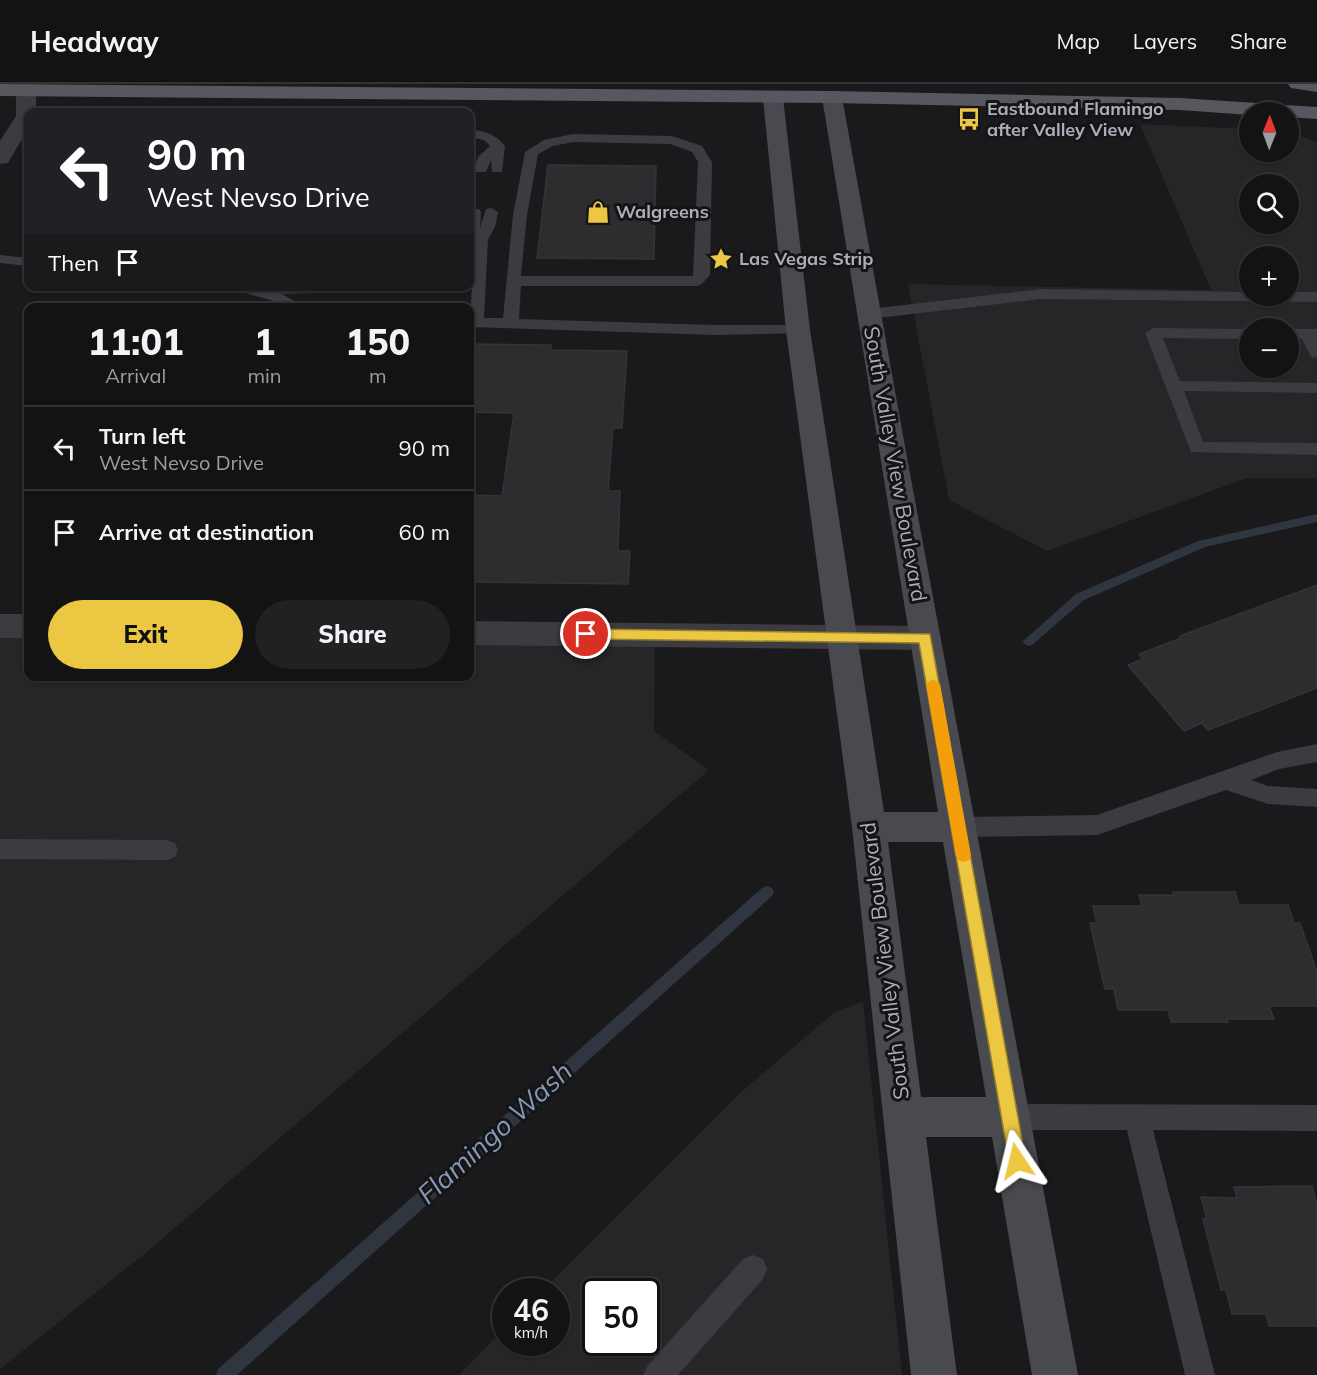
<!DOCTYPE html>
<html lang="en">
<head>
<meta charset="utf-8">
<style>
  :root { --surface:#141314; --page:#212022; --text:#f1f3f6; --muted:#9d9ea0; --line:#333234; --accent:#ebc742 }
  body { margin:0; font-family:Mulish,sans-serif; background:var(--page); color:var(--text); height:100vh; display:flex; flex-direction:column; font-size:22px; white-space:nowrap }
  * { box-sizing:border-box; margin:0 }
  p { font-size:20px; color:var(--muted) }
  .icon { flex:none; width:33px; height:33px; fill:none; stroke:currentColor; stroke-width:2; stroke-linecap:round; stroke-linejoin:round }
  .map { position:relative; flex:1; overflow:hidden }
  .details { position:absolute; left:24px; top:219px; width:450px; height:378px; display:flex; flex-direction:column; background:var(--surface); border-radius:12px; box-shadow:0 2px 4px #0004,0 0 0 2px var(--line) }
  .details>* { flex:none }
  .guide { position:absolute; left:24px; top:24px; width:450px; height:183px; border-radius:12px; box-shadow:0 2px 4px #0004,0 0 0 2px var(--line); background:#202124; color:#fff; overflow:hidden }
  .needle { width:39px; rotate:1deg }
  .controls { position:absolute; left:1239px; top:18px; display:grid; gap:12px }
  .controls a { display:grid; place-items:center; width:60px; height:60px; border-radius:50%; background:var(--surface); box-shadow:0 2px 4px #0004,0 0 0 2px var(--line); font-size:30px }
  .speed { position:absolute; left:492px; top:1194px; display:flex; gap:12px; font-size:30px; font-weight:700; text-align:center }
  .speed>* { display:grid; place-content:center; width:78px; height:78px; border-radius:50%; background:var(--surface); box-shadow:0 2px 4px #0004,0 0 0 2px var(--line); line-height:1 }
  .speed small { font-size:15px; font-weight:400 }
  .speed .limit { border:3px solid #111; border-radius:9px; background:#fff; color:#111 }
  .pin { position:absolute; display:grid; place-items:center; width:51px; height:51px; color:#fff; margin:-26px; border:3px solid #fff; border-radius:50%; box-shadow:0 2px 6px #0007 }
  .me { position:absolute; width:66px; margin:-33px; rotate:350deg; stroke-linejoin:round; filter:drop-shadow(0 0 4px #0008) }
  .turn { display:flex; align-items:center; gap:21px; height:126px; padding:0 24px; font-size:27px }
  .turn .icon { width:78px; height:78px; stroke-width:2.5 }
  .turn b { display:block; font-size:42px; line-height:51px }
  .then { display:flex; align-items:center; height:57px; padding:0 24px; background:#0003; gap:12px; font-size:22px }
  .eta { display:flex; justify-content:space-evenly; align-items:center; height:102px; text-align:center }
  .eta b { font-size:36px; font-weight:800; line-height:42px }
  .cta { display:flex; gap:12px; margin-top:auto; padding:12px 24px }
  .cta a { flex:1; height:69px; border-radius:36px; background:var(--accent); color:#111; font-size:24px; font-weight:800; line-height:69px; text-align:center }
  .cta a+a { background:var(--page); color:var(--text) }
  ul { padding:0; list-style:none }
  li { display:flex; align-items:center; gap:18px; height:84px; padding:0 24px; border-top:2px solid var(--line) }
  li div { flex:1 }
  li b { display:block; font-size:22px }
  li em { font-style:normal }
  header { display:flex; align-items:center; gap:36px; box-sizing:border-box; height:84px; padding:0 30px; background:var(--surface); border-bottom:2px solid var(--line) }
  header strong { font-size:28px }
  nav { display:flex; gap:33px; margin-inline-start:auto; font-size:21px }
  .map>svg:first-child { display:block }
  .built { fill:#262528; fill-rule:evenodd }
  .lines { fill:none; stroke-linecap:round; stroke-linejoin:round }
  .stream { fill:#30363f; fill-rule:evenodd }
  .building { fill:#2d2c2f; stroke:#343337; stroke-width:1.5 }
  .lane { fill:#3b3b40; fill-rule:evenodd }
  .street { fill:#3b3b40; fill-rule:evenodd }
  .secondary { fill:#494a50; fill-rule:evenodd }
  .primary { fill:#57575f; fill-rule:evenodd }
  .route { fill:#ebc742; stroke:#99812b; stroke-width:1.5 }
  .slow { fill:#f59e0b }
  .labels { text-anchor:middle; stroke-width:6; stroke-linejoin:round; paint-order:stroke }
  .far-poi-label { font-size:18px; font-weight:bold; fill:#acafba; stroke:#151417; text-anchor:start }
  .street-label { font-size:21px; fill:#acafba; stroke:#151417 }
  .near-water-label { font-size:27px; font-style:italic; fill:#8598b4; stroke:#151417 }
</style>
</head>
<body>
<header>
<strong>Headway</strong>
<nav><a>Map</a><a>Layers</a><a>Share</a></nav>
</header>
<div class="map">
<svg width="1317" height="1291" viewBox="0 0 1317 1291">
  <rect width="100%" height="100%" fill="#1a191b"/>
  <g class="built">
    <path d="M1140,40L1249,45L1250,68H1288L1289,48L1317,58V394H1247L1047,467L949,416L908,200L1211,206ZM1250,100H1288V140H1250ZM1250,172H1288V212H1250ZM1250,244H1288V284H1250Z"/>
    <path d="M0,542H28V592H470V549L655,551L654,647L709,686L148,1167L0,1285Z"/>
    <path d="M863,918L902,1291H459L505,1244L506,1258H556V1208L542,1207L739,1010L836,927ZM596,1208H646V1258H596Z"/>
  </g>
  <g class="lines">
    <g class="stream">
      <path d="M1317,430V438L1205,463L1084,516L1032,561L1028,562L1022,558L1076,510L1198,457Z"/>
      <path d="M767,802L772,804L774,808L772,812L237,1291H216L218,1285L762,804Z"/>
    </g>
  </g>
  <g class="building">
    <path d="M548,81L656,82L654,175L537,174Z"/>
    <path d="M470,260L551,261V266L627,267L622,344H613L608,407H620L618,467H630L628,500L470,498V411L502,412L514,329L470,328Z"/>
    <path d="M1317,501V604L1208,646L1202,639L1184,647L1128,581L1143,575L1139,570L1181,554L1180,552Z"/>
    <path d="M1173,808H1235L1239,821H1288L1294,839H1300L1317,888V922H1269L1274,935H1227L1228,938H1171L1168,926H1118L1114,905H1105L1090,839H1097L1093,822H1142L1139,811H1174Z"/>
    <path d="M1312,1102L1317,1121V1242H1269L1266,1230H1232L1226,1206H1221L1203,1135H1207L1201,1113L1237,1114L1234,1103Z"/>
  </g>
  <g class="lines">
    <g class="lane">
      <path d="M470,45C485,48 495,49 505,62L502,88H492L491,76L486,88H476L474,85L478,73L490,62L484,56L470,53Z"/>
      <path d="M573,50L672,52L702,62L712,78L710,191L702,200L697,202H521L519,235L715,241H798L804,243L806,246L804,249L715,251L470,243L474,155L470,150V125H479L481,128L480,144L486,125L491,124L498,128L495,143L488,155L484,234H503L513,131L525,68L544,56ZM573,58L670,60L692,68L698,78L693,192H521L527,131L538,70L553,62Z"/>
      <path d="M0,171L28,174V182L0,179Z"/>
      <path d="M228,202H390L383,207L282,210L307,224H282L271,216L230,205Z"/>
      <path d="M1041,205L1250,208V212H1288V208H1317V218L1041,215L869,235L861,230L869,225Z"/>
      <path d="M1153,244L1250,245V255L1163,254L1180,297L1317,299V309L1184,307L1203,358L1317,359V371L1191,368L1145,249Z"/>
      <path d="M1288,245H1317V274L1311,273L1302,255H1288Z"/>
      <path d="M1317,660V678L1279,685L1251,696L1268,702L1317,705V723L1268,720L1226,706L1097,751L958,753L950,750L947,743L950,736L958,733L1097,731L1277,668Z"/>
      <path d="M0,755L167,756L175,759L178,766L175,773L167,776L0,775Z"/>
      <path d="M1010,1020L1317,1021V1047L1153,1046L1215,1291H1185L1127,1046H1010L1001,1042L997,1033L1001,1024Z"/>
      <path d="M753,1171L763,1175L767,1185L763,1195L678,1291H643L648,1281L743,1175Z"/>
    </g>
    <g class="street">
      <path d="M26,0L33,2L36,6V28H28V45L8,79L0,80V57L16,32V6L19,2Z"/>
      <rect x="0" y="530" width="28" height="24"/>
      <path d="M470,537L925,542L936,546L941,554L936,562L925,566L470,561Z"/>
    </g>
    <path class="secondary" d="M832,7L839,9L842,13L908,379L1078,1291H1032L992,1053H926L957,1291H911L852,743L786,246L763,14L766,10H780L783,14L810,246L884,728H938L822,13L825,9ZM888,758H943L986,1013H921Z"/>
    <g class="primary">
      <path d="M0,0L832,7L1180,14L1317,23V35L1288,33V28H1250V31L1180,26L832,19L0,12Z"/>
      <path d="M1288,0H1317V8L1291,4Z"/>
    </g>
  </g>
  <path class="route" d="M586,545L930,550L1026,1077L1024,1083L1017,1086L1011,1083L1009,1077L919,559L586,555L579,550Z"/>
  <path class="slow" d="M933,595L940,600L971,772L969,776L963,778L958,776L956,772L926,600Z"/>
  <defs>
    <g id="bus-bare" transform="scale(1.8)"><path d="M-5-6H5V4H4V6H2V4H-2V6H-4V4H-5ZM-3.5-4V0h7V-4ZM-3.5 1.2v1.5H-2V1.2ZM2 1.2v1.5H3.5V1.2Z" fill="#ebc742" stroke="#151417" stroke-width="2.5" paint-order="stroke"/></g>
    <g id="shop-bare" transform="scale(1.8)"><path d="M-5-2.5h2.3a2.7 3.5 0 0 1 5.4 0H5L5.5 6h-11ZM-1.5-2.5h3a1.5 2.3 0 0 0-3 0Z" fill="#ebc742" stroke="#151417" stroke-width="2.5" paint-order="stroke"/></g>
    <g id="sight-bare" transform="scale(1.8)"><path d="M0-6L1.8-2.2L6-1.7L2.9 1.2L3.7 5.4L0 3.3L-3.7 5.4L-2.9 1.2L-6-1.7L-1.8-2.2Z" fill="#ebc742" stroke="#151417" stroke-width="2.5" paint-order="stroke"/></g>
  </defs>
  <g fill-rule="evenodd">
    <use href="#bus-bare" x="969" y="35"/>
    <use href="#shop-bare" x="598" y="128"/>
    <use href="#sight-bare" x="721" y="175"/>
  </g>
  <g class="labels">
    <g class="far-poi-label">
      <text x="987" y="31">Eastbound Flamingo<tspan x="987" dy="21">after Valley View</tspan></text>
      <text x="616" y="134">Walgreens</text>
      <text x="739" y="181">Las Vegas Strip</text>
    </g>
    <g class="street-label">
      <text transform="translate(895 380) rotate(80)" y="7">South Valley View Boulevard</text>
      <text transform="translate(885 877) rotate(-97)" y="7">South Valley View Boulevard</text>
    </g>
    <g class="near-water-label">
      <text transform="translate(495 1049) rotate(-42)" y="9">Flamingo Wash</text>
    </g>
  </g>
</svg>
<div class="controls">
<a><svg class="needle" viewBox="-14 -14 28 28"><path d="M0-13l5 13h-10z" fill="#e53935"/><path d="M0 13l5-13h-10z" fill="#9d9ea0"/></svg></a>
<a><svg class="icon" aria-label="search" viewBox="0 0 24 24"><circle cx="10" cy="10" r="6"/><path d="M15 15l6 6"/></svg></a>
<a>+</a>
<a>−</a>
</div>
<div class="speed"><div>46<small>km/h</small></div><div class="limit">50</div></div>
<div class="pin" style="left:586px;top:550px;background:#d93025"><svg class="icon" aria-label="arrive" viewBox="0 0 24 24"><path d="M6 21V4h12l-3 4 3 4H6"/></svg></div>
<svg class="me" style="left:1017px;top:1077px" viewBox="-20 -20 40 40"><path d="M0-17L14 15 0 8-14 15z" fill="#ebc742" stroke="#fff" stroke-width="4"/></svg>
<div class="guide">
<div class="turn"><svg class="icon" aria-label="left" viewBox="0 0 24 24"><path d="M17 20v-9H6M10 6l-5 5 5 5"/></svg><div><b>90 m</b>West Nevso Drive</div></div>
<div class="then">Then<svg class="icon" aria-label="arrive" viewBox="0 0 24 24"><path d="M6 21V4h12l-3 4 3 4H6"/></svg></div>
</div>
<section class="details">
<div class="eta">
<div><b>11:01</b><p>Arrival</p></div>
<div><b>1</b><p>min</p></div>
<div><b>150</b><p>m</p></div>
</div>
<ul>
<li><svg class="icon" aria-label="left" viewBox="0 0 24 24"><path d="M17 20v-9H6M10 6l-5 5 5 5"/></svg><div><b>Turn left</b><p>West Nevso Drive</p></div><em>90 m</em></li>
<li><svg class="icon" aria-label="arrive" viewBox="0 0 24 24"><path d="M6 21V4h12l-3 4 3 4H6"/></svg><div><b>Arrive at destination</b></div><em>60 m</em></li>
</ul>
<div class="cta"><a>Exit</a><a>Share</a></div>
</section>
</div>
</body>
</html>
